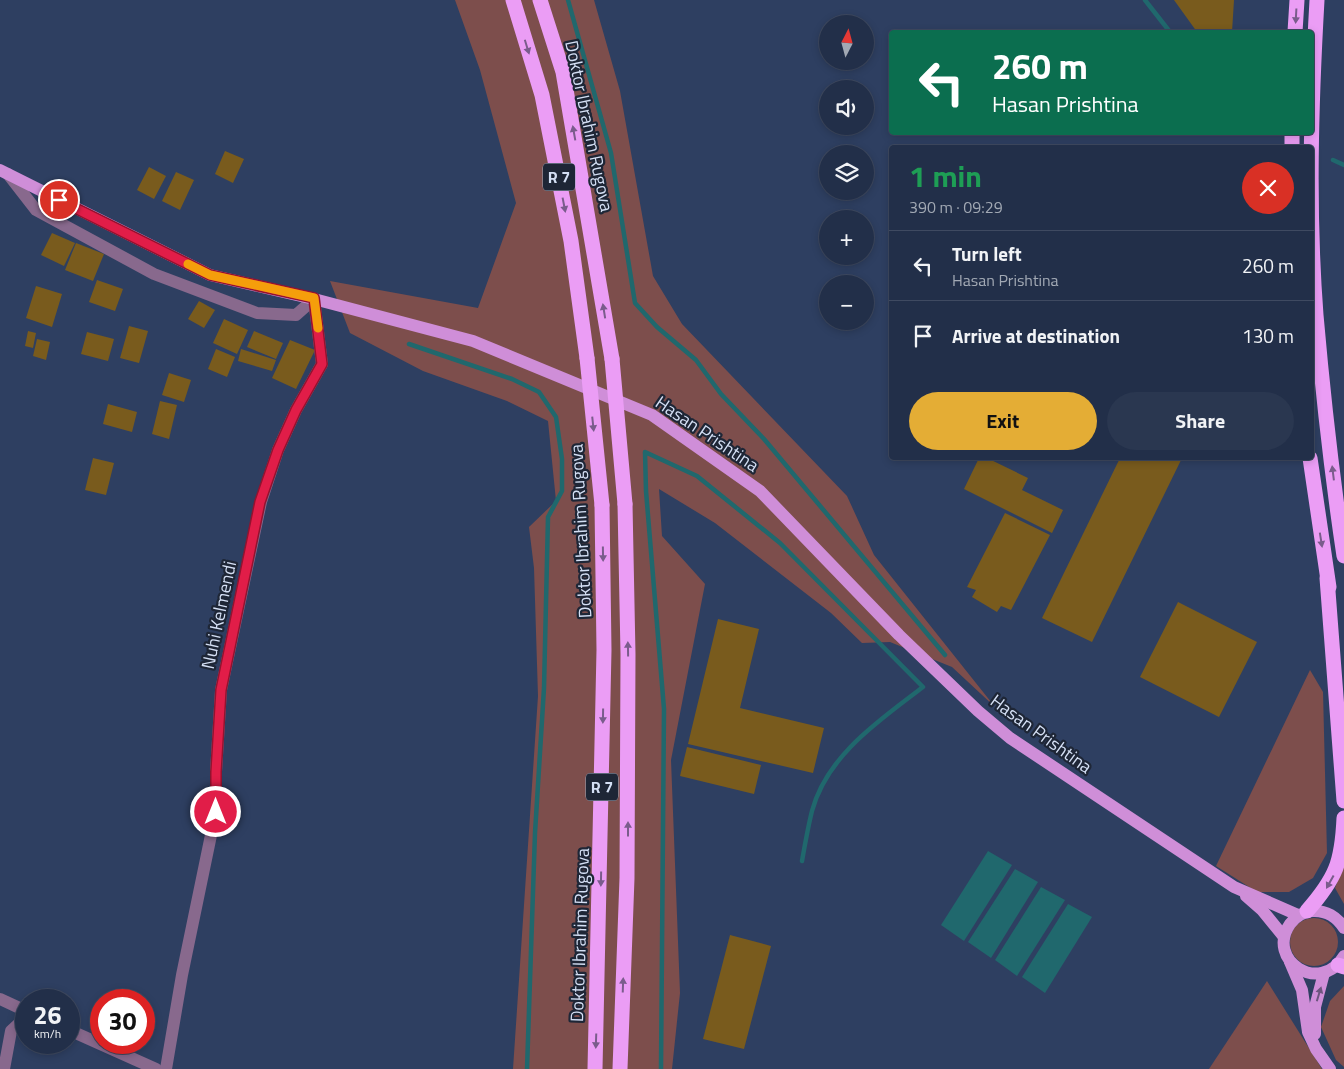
<!DOCTYPE html>
<html lang="en">
<head>
<meta charset="utf-8">
<style>
  :root { --surface:#222f49; --page:#2a3750; --text:#f1f3f6; --muted:#a2a9b4; --line:#3f4a61; --accent:#e4ad35 }
  body { margin:0; font-family:"Titillium Web",sans-serif; background:var(--page); color:var(--text); height:100vh; display:flex; flex-direction:column; font-size:19px; white-space:nowrap }
  * { box-sizing:border-box; margin:0 }
  p { font-size:16px; color:var(--muted) }
  .icon { flex:none; width:28px; height:28px; fill:none; stroke:currentColor; stroke-width:2; stroke-linecap:round; stroke-linejoin:round }
  .map { position:relative; flex:1; overflow:hidden }
  .drawer { position:absolute; left:889px; top:145px; width:425px; height:315px; display:flex; flex-direction:column; background:var(--surface); border-radius:5px; box-shadow:0 2px 8px #0003,0 0 0 1px var(--line) }
  .drawer>* { flex:none }
  .guide { position:absolute; left:889px; top:30px; width:425px; height:105px; border-radius:5px; box-shadow:0 2px 8px #0003,0 0 0 1px var(--line); background:#0b6e4f; color:#fff; overflow:hidden }
  .needle { width:32px; rotate:6deg }
  .tools { position:absolute; left:819px; top:15px; display:grid; gap:10px }
  .tools a { display:grid; place-items:center; width:55px; height:55px; border-radius:50%; background:var(--surface); box-shadow:0 2px 8px #0003,0 0 0 1px var(--line); font-size:25px }
  .speed { position:absolute; left:15px; top:989px; display:flex; gap:10px; font-size:25px; font-weight:700; text-align:center }
  .speed>* { display:grid; place-content:center; width:65px; height:65px; border-radius:50%; background:var(--surface); box-shadow:0 2px 8px #0003,0 0 0 1px var(--line); line-height:1 }
  .speed small { font-size:12px; font-weight:400 }
  .speed .limit { border:8px solid #d22; background:#fff; color:#111 }
  .pin { position:absolute; display:grid; place-items:center; width:42px; height:42px; color:#fff; margin:-21px; border:2px solid #fff; border-radius:50%; box-shadow:0 1px 5px #0007 }
  .me { position:absolute; width:55px; margin:-28px; rotate:0deg; stroke-linejoin:round; filter:drop-shadow(0 0 4px #0008) }
  .turn { display:flex; align-items:center; gap:18px; height:105px; padding:0 20px; font-size:22px }
  .turn .icon { width:65px; height:65px; stroke-width:2.5 }
  .turn b { display:block; font-size:35px; line-height:42px }
  .round { display:grid; place-items:center; flex:none; width:52px; height:52px; border-radius:26px; background:var(--page) }
  .headline { display:flex; align-items:center; justify-content:space-between; height:85px; padding:0 20px }
  h1 { font-size:30px; font-weight:700; line-height:38px; color:#1e9e55 }
  .action { display:flex; gap:10px; margin-top:auto; padding:10px 20px }
  .action a { flex:1; height:58px; border-radius:30px; background:var(--accent); color:#111; font-size:20px; font-weight:700; line-height:58px; text-align:center }
  .action a+a { background:var(--page); color:var(--text) }
  ul { padding:0; list-style:none }
  li { display:flex; align-items:center; gap:15px; height:70px; padding:0 20px; border-top:1px solid var(--line) }
  li div { flex:1 }
  li b { display:block; font-size:19px }
  li em { font-style:normal }
  .map>svg:first-child { display:block }
  .green { fill:#7d4e4c }
  .water { fill:#20686d }
  .lines { fill:none; stroke-linecap:round; stroke-linejoin:round }
  .stream { stroke:#20686d; stroke-width:4.5 }
  .building { fill:#795b1d }
  .minor { stroke:#88698d; stroke-width:12 }
  .major { stroke:#cf8ed8; stroke-width:12 }
  .highway { stroke:#eb9df5; stroke-width:15 }
  .highway-bridge { stroke:#eb9df5; stroke-width:15 }
  .oneway { fill:#7a5c8c }
  .oneway2 { fill:#6e557f }
  .route-casing { stroke:#92132f; stroke-width:12 }
  .route { stroke:#e11d48; stroke-width:9 }
  .slow { stroke:#f59e0b; stroke-width:9 }
  .labels { text-anchor:middle; stroke-width:4.5; stroke-linejoin:round; paint-order:stroke }
  .shield { fill:#1e2636; stroke:#9da8bb; stroke-width:1 }
  .shield-label { font-size:16px; font-weight:bold; fill:#d4dff4 }
  .street-label { font-size:18px; fill:#d4dff4; stroke:#1e2636 }
</style>
</head>
<body>
<div class="map">
<svg width="1344" height="1069" viewBox="0 0 1344 1069">
  <rect width="100%" height="100%" fill="#2e3f61"/>
  <g class="green">
    <path d="M455,0H594L620,91L653,276L682,324L847,496L874,555L995,707L952,667L890,642L862,643L831,613L715,523L659,489L662,536L705,584L671,760L680,993L672,1069H513L538,696L534,568L529,527L556,501L548,421L507,401L423,371L350,333L330,281L478,308L516,203L480,70Z"/>
    <path d="M1310,670L1323,692L1327,853L1313,878L1289,892H1257L1216,866Z"/>
    <path d="M1344,850V904L1335,888L1341,871Z"/>
    <circle cx="1314" cy="942" r="24"/>
    <path d="M1267,981L1322,1069H1209Z"/>
    <path d="M1344,986V1067L1336,1060L1321,1027L1330,1001Z"/>
  </g>
  <g class="water">
    <path d="M988,851L1012,865L964,941L941,925Z"/>
    <path d="M1015,869L1038,882L991,958L968,942Z"/>
    <path d="M1041,887L1065,900L1017,976L995,960Z"/>
    <path d="M1068,904L1092,917L1045,993L1022,977Z"/>
  </g>
  <g class="lines">
    <g class="stream">
      <path d="M568,0L611,153L635,303L657,327L696,360L721,394L764,439L945,655"/>
      <path d="M1145,0L1170,32"/>
      <path d="M1333,160L1344,165"/>
      <path d="M409,344L512,379L539,392L556,417L562,459V491L548,517L544,688L535,833L527,1069"/>
      <path d="M661,1069L664,709L646,491L645,452L697,476L780,543L923,687C880,720 827,755 812,811C808,827 805,844 802,861"/>
    </g>
  </g>
  <g class="building">
    <path d="M1174,0H1234L1232,32H1197Z"/>
    <path d="M225,151L244,159L233,183L215,174Z"/>
    <path d="M149,167L166,176L154,199L137,190Z"/>
    <path d="M176,172L194,180L180,210L162,201Z"/>
    <path d="M52,233L75,243L64,266L41,255Z"/>
    <path d="M76,243L104,254L93,281L65,270Z"/>
    <path d="M97,280L123,289L115,311L89,302Z"/>
    <path d="M36,286L62,294L52,327L26,318Z"/>
    <path d="M199,301L215,310L204,328L188,319Z"/>
    <path d="M224,319L248,330L237,354L213,343Z"/>
    <path d="M129,326L148,331L139,363L120,358Z"/>
    <path d="M28,331L36,333L33,348L25,346Z"/>
    <path d="M254,331L283,343L276,359L247,347Z"/>
    <path d="M87,332L114,339L108,361L81,354Z"/>
    <path d="M37,339L50,342L46,360L33,356Z"/>
    <path d="M290,340L315,350L296,389L272,378Z"/>
    <path d="M216,349L235,357L227,377L208,369Z"/>
    <path d="M241,349L276,360L272,371L238,361Z"/>
    <path d="M169,373L191,380L184,402L162,395Z"/>
    <path d="M160,401L177,405L169,439L152,434Z"/>
    <path d="M108,404L137,412L132,432L103,424Z"/>
    <path d="M93,458L114,463L106,495L85,490Z"/>
    <path d="M979,458H987L1028,478L1022,490L1063,510L1052,533L964,489Z"/>
    <path d="M1120,458H1182L1092,642L1042,618Z"/>
    <path d="M1005,513L1050,535L1011,610L1001,606L997,612L972,597L976,590L967,587Z"/>
    <path d="M1178,602L1257,642L1219,717L1140,677Z"/>
    <path d="M718,619L759,629L740,708L824,728L813,773L688,744Z"/>
    <path d="M687,747L761,765L754,794L680,776Z"/>
    <path d="M730,935L771,946L744,1049L703,1039Z"/>
  </g>
  <g class="lines">
    <g class="minor">
      <path d="M8,174L36,210L154,274L257,313L296,315L314,299"/>
      <path d="M0,999L26,1011"/>
      <path d="M69,1030L156,1069"/>
      <path d="M4,1069L11,1031L26,1017"/>
      <path d="M166,1069L182,975L216,811V772L221,690L261,502L278,450L296,410L322,364L314,299"/>
    </g>
    <g class="major">
      <path d="M0,170L210,275L314,299L473,341L652,415L760,491L899,635L978,711L1010,738L1234,887L1298,915"/>
      <path d="M1246,896L1262,910L1284,937"/>
      <path d="M1344,928C1337,917 1326,910 1312,911C1303,912 1295,917 1290,924C1265,960 1320,996 1344,956"/>
      <path d="M1290,962L1302,990L1308,1032L1316,1049L1330,1069"/>
      <path d="M1315,1034V1007L1324,973"/>
    </g>
    <g class="highway">
      <path d="M513,0L542,95L571,241L587,358"/>
      <path d="M540,0L563,72L612,359"/>
      <path d="M1317,0C1311,105 1308,210 1316,315C1323,395 1332,476 1344,556"/>
      <path d="M1295,32L1297,0"/>
      <path d="M1292,148V132"/>
      <path d="M1310,458L1329,587"/>
      <path d="M1327,578L1344,801"/>
      <path d="M1307,911C1336,878 1342,862 1344,818"/>
      <path d="M1338,965L1344,967"/>
      <path d="M595,1069L604,650L602,505"/>
      <path d="M620,1069L627,878L628,654L625,504"/>
    </g>
    <g class="highway-bridge">
      <path d="M587,358L602,505"/>
      <path d="M612,359L625,504"/>
    </g>
  </g>
  <defs><path id="oneway-solid" d="M-6-.8H1V-3.2L6.5 0L1 3.2V.8H-6Z" transform="scale(1.25)"/></defs>
  <g class="oneway">
    <use href="#oneway-solid" transform="translate(1296 16) rotate(93)"/>
    <use href="#oneway-solid" transform="translate(527 47) rotate(73)"/>
    <use href="#oneway-solid" transform="translate(574 133) rotate(-100)"/>
    <use href="#oneway-solid" transform="translate(564 205) rotate(79)"/>
    <use href="#oneway-solid" transform="translate(604 311) rotate(-99)"/>
    <use href="#oneway-solid" transform="translate(593 424) rotate(84)"/>
    <use href="#oneway-solid" transform="translate(1333 473) rotate(-97)"/>
    <use href="#oneway-solid" transform="translate(1321 540) rotate(81)"/>
    <use href="#oneway-solid" transform="translate(603 554) rotate(89)"/>
    <use href="#oneway-solid" transform="translate(628 649) rotate(-91)"/>
    <use href="#oneway-solid" transform="translate(603 716) rotate(91)"/>
    <use href="#oneway-solid" transform="translate(628 829) rotate(-90)"/>
    <use href="#oneway-solid" transform="translate(601 879) rotate(91)"/>
    <use href="#oneway-solid" transform="translate(1330 882) rotate(119)"/>
    <use href="#oneway-solid" transform="translate(623 985) rotate(-88)"/>
    <use href="#oneway-solid" transform="translate(596 1041) rotate(92)"/>
  </g>
  <use class="oneway2" href="#oneway-solid" transform="translate(1319 994) rotate(-73)"/>
  <g class="lines">
    <g class="route-casing">
      <path id="route" d="M59,200L210,275L314,298L322,364L296,410L278,450L260,502L221,690L216,772V812"/>
    </g>
    <use href="#route" class="route"/>
    <path class="slow" d="M188,264L210,275L314,298L318,328"/>
  </g>
  <g class="labels">
    <g class="shield">
      <rect x="543" y="163.5" width="32" height="27" rx="4"/>
      <rect x="586" y="773.5" width="32" height="27" rx="4"/>
    </g>
    <g class="shield-label">
      <text x="559" y="183">R 7</text>
      <text x="602" y="793">R 7</text>
    </g>
    <g class="street-label">
      <text transform="translate(589 126) rotate(78)" y="6">Doktor Ibrahim Rugova</text>
      <text transform="translate(707 434) rotate(34)" y="6">Hasan Prishtina</text>
      <text transform="translate(581 531) rotate(-93)" y="6">Doktor Ibrahim Rugova</text>
      <text transform="translate(219 615) rotate(-78)" y="6">Nuhi Kelmendi</text>
      <text transform="translate(1041 734) rotate(36)" y="6">Hasan Prishtina</text>
      <text transform="translate(580 935) rotate(-88)" y="6">Doktor Ibrahim Rugova</text>
    </g>
  </g>
</svg>
<div class="tools">
<a><svg class="needle" viewBox="-14 -14 28 28"><path d="M0-13l5 13h-10z" fill="#e53935"/><path d="M0 13l5-13h-10z" fill="#a2a9b4"/></svg></a>
<a><svg class="icon" aria-label="sound" viewBox="0 0 24 24"><path d="M4 9h4l5-4v14l-5-4H4zM17 9q2 3 0 6"/></svg></a>
<a><svg class="icon" aria-label="layers" viewBox="0 0 24 24"><path d="M12 4l9 5-9 5-9-5zM3 14l9 5 9-5"/></svg></a>
<a>+</a>
<a>−</a>
</div>
<div class="speed"><div>26<small>km/h</small></div><div class="limit">30</div></div>
<div class="pin" style="left:59px;top:200px;background:#d93025"><svg class="icon" aria-label="arrive" viewBox="0 0 24 24"><path d="M6 21V4h12l-3 4 3 4H6"/></svg></div>
<svg class="me" style="left:216px;top:812px" viewBox="-20 -20 40 40"><circle r="17" fill="#e11d48" stroke="#fff" stroke-width="3"/><path d="M0-11L8 9 0 5-8 9z" fill="#fff"/></svg>
<div class="guide">
<div class="turn"><svg class="icon" aria-label="left" viewBox="0 0 24 24"><path d="M17 20v-9H6M10 6l-5 5 5 5"/></svg><div><b>260 m</b>Hasan Prishtina</div></div>
</div>
<section class="drawer">
<div class="headline"><div><h1>1 min</h1><p>390 m · 09:29</p></div><a class="round" style="background:#d93025;color:#fff"><svg class="icon" aria-label="close" viewBox="0 0 24 24"><path d="M6 6l12 12M18 6L6 18"/></svg></a></div>
<ul>
<li><svg class="icon" aria-label="left" viewBox="0 0 24 24"><path d="M17 20v-9H6M10 6l-5 5 5 5"/></svg><div><b>Turn left</b><p>Hasan Prishtina</p></div><em>260 m</em></li>
<li><svg class="icon" aria-label="arrive" viewBox="0 0 24 24"><path d="M6 21V4h12l-3 4 3 4H6"/></svg><div><b>Arrive at destination</b></div><em>130 m</em></li>
</ul>
<div class="action"><a>Exit</a><a>Share</a></div>
</section>
</div>
</body>
</html>
